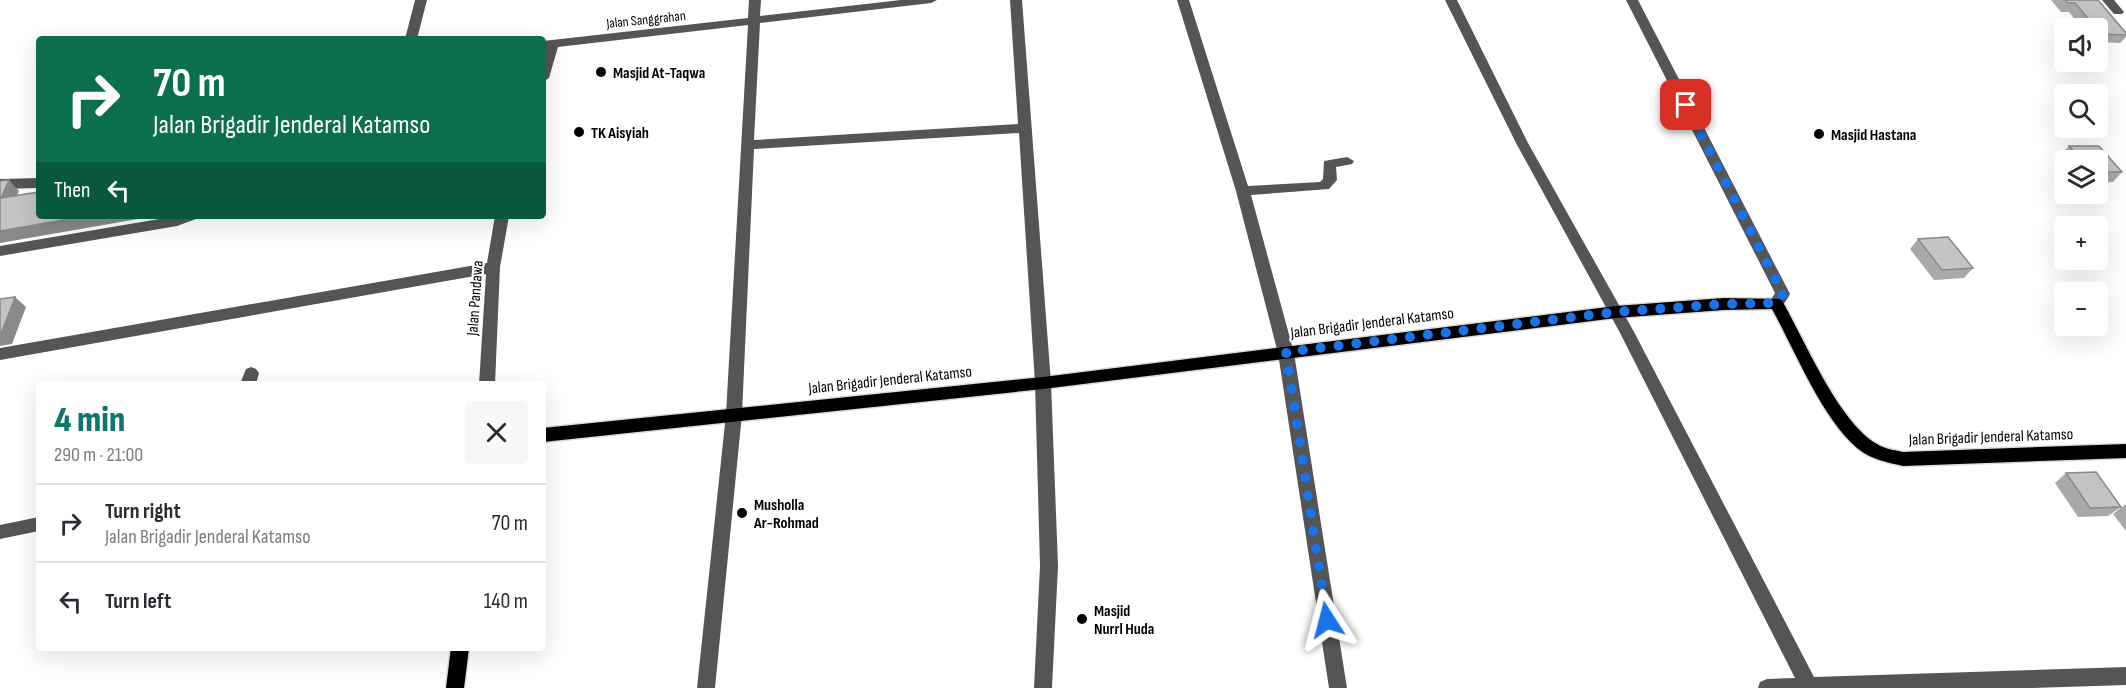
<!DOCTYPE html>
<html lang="en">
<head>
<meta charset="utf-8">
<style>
  :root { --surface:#fff; --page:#f7f7f7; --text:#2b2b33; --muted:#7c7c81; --line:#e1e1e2; --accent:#0f766e }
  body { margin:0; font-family:"Sofia Sans Condensed",sans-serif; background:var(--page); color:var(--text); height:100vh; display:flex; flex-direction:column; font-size:22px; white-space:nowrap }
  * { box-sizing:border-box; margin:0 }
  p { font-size:20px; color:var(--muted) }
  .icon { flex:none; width:33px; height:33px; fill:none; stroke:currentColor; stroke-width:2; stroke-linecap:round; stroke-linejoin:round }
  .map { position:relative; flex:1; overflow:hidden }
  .panel { position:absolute; left:36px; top:381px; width:510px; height:270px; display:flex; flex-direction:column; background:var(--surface); border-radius:6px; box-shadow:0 6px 24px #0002 }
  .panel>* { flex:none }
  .top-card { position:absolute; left:36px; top:36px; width:510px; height:183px; border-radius:6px; box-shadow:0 6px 24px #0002; background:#0b6e4f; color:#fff; overflow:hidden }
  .tools { position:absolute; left:2054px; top:18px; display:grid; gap:12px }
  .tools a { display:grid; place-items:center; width:54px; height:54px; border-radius:6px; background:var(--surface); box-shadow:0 6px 24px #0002; font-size:30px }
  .pin { position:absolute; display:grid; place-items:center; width:51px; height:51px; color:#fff; margin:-26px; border-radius:12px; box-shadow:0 3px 9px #0006 }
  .me { position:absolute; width:66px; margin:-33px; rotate:351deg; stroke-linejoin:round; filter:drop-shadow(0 0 4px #0008) }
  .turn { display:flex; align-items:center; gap:21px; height:126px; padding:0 18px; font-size:27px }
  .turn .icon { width:78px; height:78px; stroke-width:2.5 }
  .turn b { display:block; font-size:42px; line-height:51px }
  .then { display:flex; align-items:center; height:57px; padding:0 18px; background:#0003; gap:12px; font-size:22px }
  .round { display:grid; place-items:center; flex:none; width:63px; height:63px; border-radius:6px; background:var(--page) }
  .overview { display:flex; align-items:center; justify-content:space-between; height:102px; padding:0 18px }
  h1 { font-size:36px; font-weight:800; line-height:45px; color:var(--accent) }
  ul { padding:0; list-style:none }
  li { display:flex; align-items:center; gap:18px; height:78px; padding:0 18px; border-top:2px solid var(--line) }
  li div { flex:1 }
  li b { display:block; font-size:22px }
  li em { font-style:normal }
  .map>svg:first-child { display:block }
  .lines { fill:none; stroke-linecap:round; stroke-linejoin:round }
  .major-casing { stroke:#dbdbdb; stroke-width:3 }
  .minor { fill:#555; fill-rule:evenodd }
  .major { fill:#000; fill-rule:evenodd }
  .wall { fill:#a9a9a9 }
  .shaded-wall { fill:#898989 }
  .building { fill:#c4c4c4; stroke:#898989; stroke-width:1.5 }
  .route { stroke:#1a73e8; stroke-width:10; stroke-dasharray:0 18 }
  .poi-dot { fill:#000; stroke:#fff; stroke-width:2 }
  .labels { text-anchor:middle; stroke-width:4.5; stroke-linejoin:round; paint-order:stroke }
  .far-street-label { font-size:14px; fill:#000; stroke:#fff }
  .poi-label { font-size:16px; font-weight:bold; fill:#000; stroke:#fff; text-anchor:start }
  .street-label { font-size:16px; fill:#000; stroke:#fff }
</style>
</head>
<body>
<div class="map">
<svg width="2126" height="688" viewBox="0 0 2126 688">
  <rect width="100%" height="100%" fill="#fff"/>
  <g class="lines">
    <g class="major-casing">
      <g id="major">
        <path d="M1724,298L1781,299C1804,338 1838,422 1877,444C1885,449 1894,450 1903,452L2126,444V458L1903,466C1890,463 1875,460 1864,453C1825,427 1795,350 1772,309L1724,310L1616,318L1043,389L543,442V428L1043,377L1616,306Z"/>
        <path d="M451,648H469L464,688H446Z"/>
      </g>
    </g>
    <g class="minor">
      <path d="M415,0H427L417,39H405Z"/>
      <path d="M749,0H761L760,16L901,0H937L931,3L760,23L754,140L1018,124L1010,0H1022L1051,383L1058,566L1052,688H1034L1040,566L1035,383L1019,133L754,149L742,414L715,688H697L726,414L748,25L558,47L549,78L543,82V58L546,48L543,49V41L748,18Z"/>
      <path d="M1177,0H1189L1248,186L1320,182L1323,179L1324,161L1347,157L1354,161L1352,164L1336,167L1337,180L1329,189L1251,195L1294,353L1347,688H1329L1278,353L1236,191Z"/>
      <path d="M1445,0H1457L1528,143L1633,330L1814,677L2126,667V685L2033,688H1758L1760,682L1767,679L1795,678L1619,331L1516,143Z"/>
      <path d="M1626,0H1638L1790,294C1786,302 1781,310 1771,307L1769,303L1775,293Z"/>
      <path d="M2102,0H2114L2124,12L2122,14H2114Z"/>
      <path d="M39,178V188L0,189V179Z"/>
      <path d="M177,216H198L196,219L177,226L0,256V246Z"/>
      <path d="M495,216H509L500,267L495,384H479L486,274L0,360V348L487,263Z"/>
      <path d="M251,367L256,369L259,373L256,384H240L246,369Z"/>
      <path d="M39,517V531L0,539V525Z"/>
    </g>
    <use href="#major" class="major"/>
  </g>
  <g class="wall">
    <path d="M2051,0H2098L2126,33V37L2120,43L2097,42V28H2082L2069,12H2061Z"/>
    <path d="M2069,146L2122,172L2113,182L2097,183V160L2064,161L2060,156Z"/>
    <path d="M1918,239L1973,268L1964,278L1934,280L1910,249Z"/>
    <path d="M2066,473L2121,507L2108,516L2078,517L2055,483Z"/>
    <path d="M2126,504V531L2113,514Z"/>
  </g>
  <g class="shaded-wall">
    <path d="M9,180L19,191L11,209L1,198Z"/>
    <path d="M86,216H155L0,243V231Z"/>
    <path d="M15,297L26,307L12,344L0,346V334Z"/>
  </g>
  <g class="building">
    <path d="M2065,0H2098L2126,33V35L2101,34L2075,3H2068Z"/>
    <path d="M2069,146H2099L2122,172H2097V160H2082Z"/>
    <path d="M9,180L1,198L39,192V216H86L0,231V181Z"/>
    <path d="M1948,237L1973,268L1942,270L1918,239Z"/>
    <path d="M15,297L1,334H0V299Z"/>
    <path d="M2096,472L2121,507L2090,508L2066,473Z"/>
  </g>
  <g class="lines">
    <path class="route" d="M1327,620L1286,352L1616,312L1724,304L1776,303L1783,294L1686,105"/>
  </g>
  <g class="poi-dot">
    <circle cx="601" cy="72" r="6"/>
    <circle cx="579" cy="132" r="6"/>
    <circle cx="1819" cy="134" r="6"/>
    <circle cx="742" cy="513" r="6"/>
    <circle cx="1082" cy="619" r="6"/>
  </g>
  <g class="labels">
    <g class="far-street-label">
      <text transform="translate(646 19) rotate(-6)" y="5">Jalan Sanggrahan</text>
    </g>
    <g class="poi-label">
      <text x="613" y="78">Masjid At-Taqwa</text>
      <text x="591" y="138">TK Aisyiah</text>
      <text x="1831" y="140">Masjid Hastana</text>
      <text x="754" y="510">Musholla<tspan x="754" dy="18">Ar-Rohmad</tspan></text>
      <text x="1094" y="616">Masjid<tspan x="1094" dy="18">Nurrl Huda</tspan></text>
    </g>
    <g class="street-label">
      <text transform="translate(474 298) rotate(-86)" y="6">Jalan Pandawa</text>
      <text transform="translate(1372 322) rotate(-7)" y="6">Jalan Brigadir Jenderal Katamso</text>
      <text transform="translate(890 379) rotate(-6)" y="6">Jalan Brigadir Jenderal Katamso</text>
      <text transform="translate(1991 436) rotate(-2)" y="6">Jalan Brigadir Jenderal Katamso</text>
    </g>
  </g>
</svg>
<div class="tools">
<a><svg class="icon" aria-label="sound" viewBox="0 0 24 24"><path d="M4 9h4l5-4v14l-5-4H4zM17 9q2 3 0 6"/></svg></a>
<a><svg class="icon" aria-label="search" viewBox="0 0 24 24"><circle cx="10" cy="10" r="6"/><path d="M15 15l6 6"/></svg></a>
<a><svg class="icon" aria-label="layers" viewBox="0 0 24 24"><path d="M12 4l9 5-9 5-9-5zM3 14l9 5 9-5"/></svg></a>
<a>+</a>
<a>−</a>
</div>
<div class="pin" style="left:1686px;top:105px;background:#d93025"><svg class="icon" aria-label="arrive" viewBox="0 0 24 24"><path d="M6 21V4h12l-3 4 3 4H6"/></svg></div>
<svg class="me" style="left:1327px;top:620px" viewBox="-20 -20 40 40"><path d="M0-17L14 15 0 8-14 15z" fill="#1a73e8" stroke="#fff" stroke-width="4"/></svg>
<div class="top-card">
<div class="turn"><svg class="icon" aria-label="right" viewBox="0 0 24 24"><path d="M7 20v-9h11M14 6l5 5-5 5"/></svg><div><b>70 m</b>Jalan Brigadir Jenderal Katamso</div></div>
<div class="then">Then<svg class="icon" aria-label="left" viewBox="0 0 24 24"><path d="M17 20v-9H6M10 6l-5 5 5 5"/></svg></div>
</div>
<section class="panel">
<div class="overview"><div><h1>4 min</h1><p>290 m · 21:00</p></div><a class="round"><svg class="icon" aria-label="close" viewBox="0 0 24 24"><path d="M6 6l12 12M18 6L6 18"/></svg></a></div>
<ul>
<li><svg class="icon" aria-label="right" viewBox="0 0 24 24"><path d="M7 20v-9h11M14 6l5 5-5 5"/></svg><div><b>Turn right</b><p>Jalan Brigadir Jenderal Katamso</p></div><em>70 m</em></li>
<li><svg class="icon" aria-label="left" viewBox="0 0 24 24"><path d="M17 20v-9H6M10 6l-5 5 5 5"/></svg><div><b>Turn left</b></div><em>140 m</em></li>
</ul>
</section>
</div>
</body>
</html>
